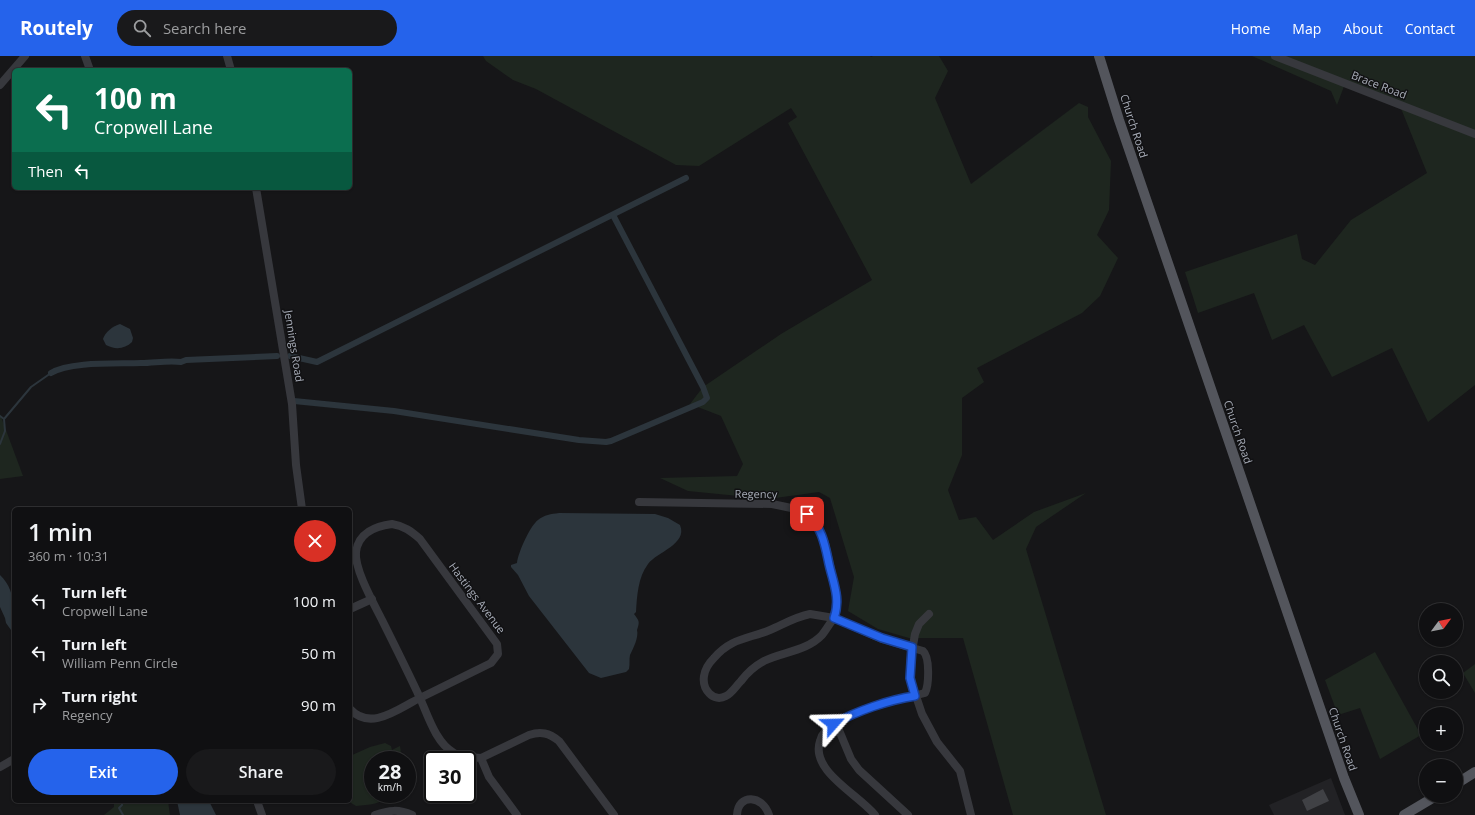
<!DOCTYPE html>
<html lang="en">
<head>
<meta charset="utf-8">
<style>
  :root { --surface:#101012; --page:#19191b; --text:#f1f3f6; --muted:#9c9d9f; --line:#303032; --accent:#2563eb }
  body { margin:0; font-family:"Open Sans",sans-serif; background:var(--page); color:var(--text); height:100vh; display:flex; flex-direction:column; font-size:15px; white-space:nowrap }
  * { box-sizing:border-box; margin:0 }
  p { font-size:13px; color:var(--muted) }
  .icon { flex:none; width:22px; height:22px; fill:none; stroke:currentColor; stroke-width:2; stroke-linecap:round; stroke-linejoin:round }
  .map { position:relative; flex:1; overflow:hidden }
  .side { position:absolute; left:12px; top:451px; width:340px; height:296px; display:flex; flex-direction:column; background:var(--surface); border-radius:6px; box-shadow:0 1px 3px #0004,0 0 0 1px var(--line) }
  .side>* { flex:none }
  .hud { position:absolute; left:12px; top:12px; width:340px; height:122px; border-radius:6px; box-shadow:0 1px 3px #0004,0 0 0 1px var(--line); background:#0b6e4f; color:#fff; overflow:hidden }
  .needle { width:26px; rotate:58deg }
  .tools { position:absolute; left:1419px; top:547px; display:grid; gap:8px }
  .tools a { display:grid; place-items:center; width:44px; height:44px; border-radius:50%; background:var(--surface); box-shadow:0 1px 3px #0004,0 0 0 1px var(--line); font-size:20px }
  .speed { position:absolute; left:364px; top:695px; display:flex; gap:8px; font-size:20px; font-weight:700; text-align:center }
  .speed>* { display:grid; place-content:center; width:52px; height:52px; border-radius:50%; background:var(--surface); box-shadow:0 1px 3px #0004,0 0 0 1px var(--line); line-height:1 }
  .speed small { font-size:10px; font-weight:400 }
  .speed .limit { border:2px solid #111; border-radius:6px; background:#fff; color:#111 }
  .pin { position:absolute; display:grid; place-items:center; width:34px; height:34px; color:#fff; margin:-17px; border-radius:8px; box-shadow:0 2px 6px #0006 }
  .me { position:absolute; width:44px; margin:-22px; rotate:65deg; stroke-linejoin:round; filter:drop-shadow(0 0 3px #0008) }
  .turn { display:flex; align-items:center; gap:14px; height:84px; padding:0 16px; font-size:18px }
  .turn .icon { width:52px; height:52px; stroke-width:2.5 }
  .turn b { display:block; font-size:28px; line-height:34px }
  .then { display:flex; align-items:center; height:38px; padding:0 16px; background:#0003; gap:8px; font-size:15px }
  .round { display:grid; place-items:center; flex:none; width:42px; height:42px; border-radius:21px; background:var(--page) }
  .overview { display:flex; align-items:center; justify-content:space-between; height:68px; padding:0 16px }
  h1 { font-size:24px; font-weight:600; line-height:30px }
  .action { display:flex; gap:8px; margin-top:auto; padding:8px 16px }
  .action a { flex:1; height:46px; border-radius:24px; background:var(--accent); color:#fff; font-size:16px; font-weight:600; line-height:46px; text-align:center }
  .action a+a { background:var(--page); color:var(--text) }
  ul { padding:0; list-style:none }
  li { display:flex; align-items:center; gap:12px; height:52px; padding:0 16px }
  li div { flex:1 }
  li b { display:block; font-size:15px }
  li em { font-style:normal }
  header { display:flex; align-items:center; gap:24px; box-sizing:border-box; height:56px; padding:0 20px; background:var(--accent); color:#fff }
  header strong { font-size:19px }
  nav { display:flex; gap:22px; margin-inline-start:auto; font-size:14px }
  .search { width:280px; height:36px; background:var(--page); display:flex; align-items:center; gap:10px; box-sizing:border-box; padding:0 14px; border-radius:22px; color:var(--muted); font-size:15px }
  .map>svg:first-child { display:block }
  .built { fill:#222225 }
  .green { fill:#1e261f }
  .water { fill:#2c353c }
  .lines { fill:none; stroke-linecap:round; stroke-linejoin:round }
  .stream { stroke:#2c353c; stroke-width:2 }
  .canal { stroke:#2c353c; stroke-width:6 }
  .building { fill:#404145 }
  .minor { stroke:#37383d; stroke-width:8 }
  .major { stroke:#53555c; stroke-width:10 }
  .route-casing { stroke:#184099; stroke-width:10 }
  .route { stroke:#2563eb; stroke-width:7 }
  .labels { text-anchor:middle; stroke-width:3; stroke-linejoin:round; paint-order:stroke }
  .street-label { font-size:11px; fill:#a8adb8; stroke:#111113 }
</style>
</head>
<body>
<header>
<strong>Routely</strong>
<div class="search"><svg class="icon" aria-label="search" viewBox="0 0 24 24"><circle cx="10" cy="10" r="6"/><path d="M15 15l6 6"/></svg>Search here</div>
<nav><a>Home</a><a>Map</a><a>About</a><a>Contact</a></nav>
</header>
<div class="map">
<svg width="1475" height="759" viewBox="0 0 1475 759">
  <rect width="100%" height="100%" fill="#161618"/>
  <path class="built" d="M1331,722L1345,759H1274L1269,749Z"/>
  <g class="green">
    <path d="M483,0H870L871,1L873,0H939L948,15L935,42L971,128L1079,47L1088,51V61L1111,105L1109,154L1097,179L1118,202L1100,240L1082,257L977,312L984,326L962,342V399L948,434L959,464L976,461L993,484L1034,456L1086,437L1036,471L1026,493L1106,759H1013L963,582H909L878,573L848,555L854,521L830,442L819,436L768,443L688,435L660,422L737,420L743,408L721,360L690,348L703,331L781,278L872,224L788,67L797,61L791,52L699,110L676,109L536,33L513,24L486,5Z"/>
    <path d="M1252,0H1475V329L1428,366L1392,292L1332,321L1304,269L1272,284L1254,237L1198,257L1185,216L1297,178L1302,203L1315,209L1351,164L1427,117L1398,45L1346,25L1337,49L1331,35Z"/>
    <path d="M0,358L23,420L0,423Z"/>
    <path d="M1375,596L1421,679L1380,703L1360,652L1338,659L1325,624Z"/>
    <path d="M1475,608V637L1463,617Z"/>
    <path d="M385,687L391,690L392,694L400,690L402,704H373V738H391C382,748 369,749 356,750L348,745H350V700L370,691Z"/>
    <path d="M114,745H168L170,759H104L114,751Z"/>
  </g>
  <g class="water">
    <path d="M120,268L130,273L133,282L132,286C125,293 115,294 106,289L103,283C105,276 113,270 120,268Z"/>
    <path d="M559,457L655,458L668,462L680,469C688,488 657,496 648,508C638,521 637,540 636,556L634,558C639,565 640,565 637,574C639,581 633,593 630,599C629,603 630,608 629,613L626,616L601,622L589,617L529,540L518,519L511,511V509L517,507C518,497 530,470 538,464C544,459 551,458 559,457Z"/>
    <path d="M0,519C19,537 14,565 14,589L11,574L6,567L5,562L0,551Z"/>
    <path d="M177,745H209L216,759H180Z"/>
  </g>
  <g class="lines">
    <g class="stream">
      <path d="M277,300H283"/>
      <path d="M0,360L4,363L5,375L0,388"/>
      <path d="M4,363L31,331L51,317"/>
      <path d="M122,745V749L119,752L123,759"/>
    </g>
    <g class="canal">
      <path d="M290,300L317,306L686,122"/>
      <path d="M51,317C70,305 118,308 141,307C154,307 169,304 181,306L186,304L277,300"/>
      <path d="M294,345L394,355L579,384L606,386L611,385L703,346L707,342L703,331L613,159"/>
    </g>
  </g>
  <path class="building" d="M1323,733L1329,745L1307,755L1302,744Z"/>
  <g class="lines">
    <g class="minor">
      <path d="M85,0L90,14"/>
      <path d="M227,0L231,14"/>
      <path d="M1275,0L1475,78"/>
      <path d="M0,29L25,0"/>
      <path d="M256,132L292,348L296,409L302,453"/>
      <path d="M639,446L772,448L796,453L807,458L812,462L820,474L825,487L837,540V550L834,562L882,583L923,595C930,601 929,629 925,637C895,645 863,651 836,667"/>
      <path d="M392,468C404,470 411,475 420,483L497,588L498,598L491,607L420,642C408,616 395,590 382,564C374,548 354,513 356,496C358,477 376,470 392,468Z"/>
      <path d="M350,553L372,543"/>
      <path d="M810,558L834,562C830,567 826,574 822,579C807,595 782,596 764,605C755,610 747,617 741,625C736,630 732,637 726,640C713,647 702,633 704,620C705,613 709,607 714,602C731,582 748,583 770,574C784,568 795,561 810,558Z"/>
      <path d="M929,558L919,568L915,578L910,607V622L922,658L937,686L960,715L971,759"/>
      <path d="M350,653C371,676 399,652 420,642C428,660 436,687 454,697C461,702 472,701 481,702L489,721L517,759"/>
      <path d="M481,702L529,679C541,675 549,677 559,685L614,759"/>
      <path d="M0,711L14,703"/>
      <path d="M257,745L262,759"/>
      <path d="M375,759C389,754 399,753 412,759"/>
      <path d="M737,759C738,737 763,739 769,759"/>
      <path d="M875,759C858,738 810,715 820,685C822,676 828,671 836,667L851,703L859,714L908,759"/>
    </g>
    <g class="major">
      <path d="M1099,0L1119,64L1344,722L1359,759"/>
      <path d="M1456,728L1475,716"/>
      <path d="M1404,759L1436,740"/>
    </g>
  </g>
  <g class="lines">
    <g class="route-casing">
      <path id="route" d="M807,458C822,471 825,489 829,508C833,526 841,543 834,562L882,582L912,591L910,622L915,640C888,644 857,655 833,668"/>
    </g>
    <use href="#route" class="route"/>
  </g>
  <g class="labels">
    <g class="street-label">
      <text transform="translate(1379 29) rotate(21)" y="4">Brace Road</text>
      <text transform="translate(1134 70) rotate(72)" y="4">Church Road</text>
      <text transform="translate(294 290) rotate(81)" y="4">Jennings Road</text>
      <text transform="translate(1238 376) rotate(71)" y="4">Church Road</text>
      <text transform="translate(756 438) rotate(1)" y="4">Regency</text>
      <text transform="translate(477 542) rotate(53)" y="4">Hastings Avenue</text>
      <text transform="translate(1343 683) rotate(71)" y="4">Church Road</text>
    </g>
  </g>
</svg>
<div class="tools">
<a><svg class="needle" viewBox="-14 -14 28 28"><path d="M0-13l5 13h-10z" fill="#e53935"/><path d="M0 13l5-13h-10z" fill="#9c9d9f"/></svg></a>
<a><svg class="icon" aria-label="search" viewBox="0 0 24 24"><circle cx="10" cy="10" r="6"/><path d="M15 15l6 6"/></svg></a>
<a>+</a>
<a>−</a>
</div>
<div class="speed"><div>28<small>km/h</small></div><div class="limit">30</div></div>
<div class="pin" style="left:807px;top:458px;background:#d93025"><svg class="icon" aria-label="arrive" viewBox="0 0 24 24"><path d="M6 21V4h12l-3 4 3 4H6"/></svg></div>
<svg class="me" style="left:833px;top:668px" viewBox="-20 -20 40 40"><path d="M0-17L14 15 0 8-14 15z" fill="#2563eb" stroke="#fff" stroke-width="4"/></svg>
<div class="hud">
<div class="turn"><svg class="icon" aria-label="left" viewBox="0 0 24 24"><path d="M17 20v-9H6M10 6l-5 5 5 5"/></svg><div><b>100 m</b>Cropwell Lane</div></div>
<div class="then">Then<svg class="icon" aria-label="left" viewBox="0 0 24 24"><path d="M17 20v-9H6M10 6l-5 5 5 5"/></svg></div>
</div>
<section class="side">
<div class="overview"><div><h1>1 min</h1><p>360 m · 10:31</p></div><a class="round" style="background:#d93025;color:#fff"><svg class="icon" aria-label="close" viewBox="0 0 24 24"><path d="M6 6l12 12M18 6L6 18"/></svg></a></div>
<ul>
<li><svg class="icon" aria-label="left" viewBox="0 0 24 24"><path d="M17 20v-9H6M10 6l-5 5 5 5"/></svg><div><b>Turn left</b><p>Cropwell Lane</p></div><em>100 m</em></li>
<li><svg class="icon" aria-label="left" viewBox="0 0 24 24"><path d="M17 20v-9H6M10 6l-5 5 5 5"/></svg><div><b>Turn left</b><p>William Penn Circle</p></div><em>50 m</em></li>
<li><svg class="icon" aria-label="right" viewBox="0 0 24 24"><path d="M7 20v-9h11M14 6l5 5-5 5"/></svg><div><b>Turn right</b><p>Regency</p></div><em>90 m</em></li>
</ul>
<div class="action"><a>Exit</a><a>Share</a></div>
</section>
</div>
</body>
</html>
